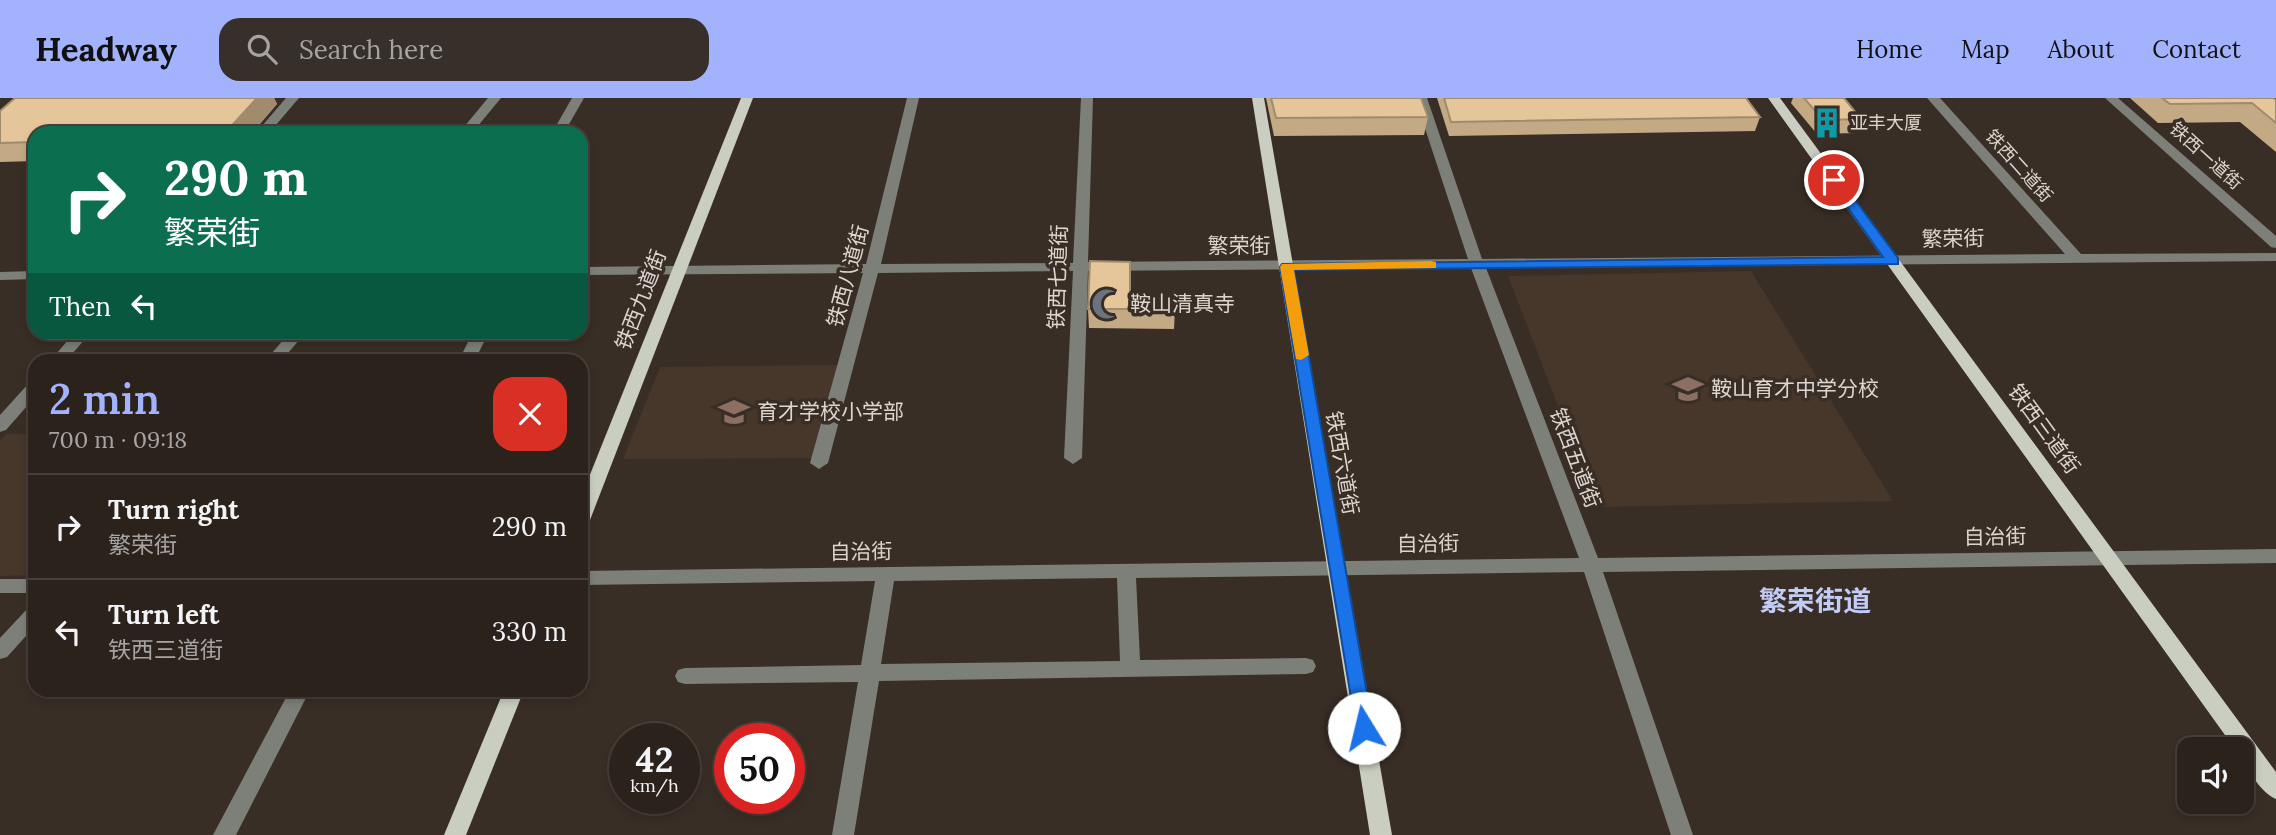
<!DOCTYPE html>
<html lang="en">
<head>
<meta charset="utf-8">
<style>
  :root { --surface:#2b221c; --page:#372f29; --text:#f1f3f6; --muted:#a6a4a3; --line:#473f3b; --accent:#a3b2fd }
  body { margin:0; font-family:Lora,"Noto Sans SC",serif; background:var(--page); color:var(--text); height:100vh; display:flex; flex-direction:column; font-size:26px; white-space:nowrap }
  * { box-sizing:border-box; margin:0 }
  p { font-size:23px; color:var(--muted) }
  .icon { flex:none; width:38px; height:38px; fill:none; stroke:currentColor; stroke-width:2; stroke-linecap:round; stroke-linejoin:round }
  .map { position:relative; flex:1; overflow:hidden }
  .side { position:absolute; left:28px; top:256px; width:560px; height:343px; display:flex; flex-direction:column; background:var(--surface); border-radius:21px; box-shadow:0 4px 10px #0003,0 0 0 2px var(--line) }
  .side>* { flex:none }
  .guide { position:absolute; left:28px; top:28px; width:560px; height:214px; border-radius:21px; box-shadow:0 4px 10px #0003,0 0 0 2px var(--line); background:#0b6e4f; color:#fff; overflow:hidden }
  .buttons { position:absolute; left:2177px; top:639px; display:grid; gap:14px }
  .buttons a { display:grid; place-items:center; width:77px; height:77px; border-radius:14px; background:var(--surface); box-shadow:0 4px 10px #0003,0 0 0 2px var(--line); font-size:35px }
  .speed { position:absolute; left:609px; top:625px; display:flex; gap:14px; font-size:35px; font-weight:700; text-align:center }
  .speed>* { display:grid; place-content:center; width:91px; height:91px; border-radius:50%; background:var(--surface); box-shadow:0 4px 10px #0003,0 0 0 2px var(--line); line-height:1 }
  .speed small { font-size:18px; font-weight:400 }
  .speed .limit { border:10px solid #d22; background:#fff; color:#111 }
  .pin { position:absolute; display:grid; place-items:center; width:60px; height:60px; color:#fff; margin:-30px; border:4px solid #fff; border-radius:50%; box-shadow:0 2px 7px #0007 }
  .me { position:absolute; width:77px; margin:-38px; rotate:351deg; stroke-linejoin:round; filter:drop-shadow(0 0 5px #0008) }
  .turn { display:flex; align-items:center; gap:24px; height:147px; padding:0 21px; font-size:32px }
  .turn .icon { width:91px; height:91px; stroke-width:2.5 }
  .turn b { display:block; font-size:49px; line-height:60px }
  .then { display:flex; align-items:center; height:66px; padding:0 21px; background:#0003; gap:14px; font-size:26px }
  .round { display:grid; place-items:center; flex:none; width:74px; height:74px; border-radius:21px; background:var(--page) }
  .head { display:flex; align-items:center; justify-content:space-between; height:119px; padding:0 21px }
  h1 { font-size:42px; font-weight:600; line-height:52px; color:var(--accent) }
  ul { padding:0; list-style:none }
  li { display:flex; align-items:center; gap:21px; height:105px; padding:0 21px; border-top:2px solid var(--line) }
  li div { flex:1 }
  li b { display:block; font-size:26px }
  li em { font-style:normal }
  header { display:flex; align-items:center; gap:42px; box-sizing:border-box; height:98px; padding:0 35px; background:var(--accent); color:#111 }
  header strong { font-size:33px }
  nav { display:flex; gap:38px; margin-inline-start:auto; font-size:24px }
  .search { width:490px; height:63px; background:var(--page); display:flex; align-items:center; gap:18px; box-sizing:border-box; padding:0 24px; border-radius:21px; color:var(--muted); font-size:26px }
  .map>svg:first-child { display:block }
  .built { fill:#47362a }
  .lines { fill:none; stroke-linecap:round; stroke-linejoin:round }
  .minor { fill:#7d7f79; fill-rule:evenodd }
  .major { fill:#cacec1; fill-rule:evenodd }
  .wall { fill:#c4aa84 }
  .shaded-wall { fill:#a08b6c }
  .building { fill:#e4c69a; stroke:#a08b6c; stroke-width:2 }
  .route { fill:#1a73e8; stroke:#114b97; stroke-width:2 }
  .slow { fill:#f59e0b }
  .labels { text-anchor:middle; stroke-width:7; stroke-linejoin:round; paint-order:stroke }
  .far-poi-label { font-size:18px; fill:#dcd5d0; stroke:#392e26; text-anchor:start }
  .far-street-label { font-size:18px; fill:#dcd5d0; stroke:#392e26 }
  .street-label { font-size:21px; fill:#dcd5d0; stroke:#392e26 }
  .poi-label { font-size:21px; fill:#dcd5d0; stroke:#392e26; text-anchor:start }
  .district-label { font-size:28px; font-weight:bold; fill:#c2ccf6; stroke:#392e26 }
</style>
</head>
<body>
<header>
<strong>Headway</strong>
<div class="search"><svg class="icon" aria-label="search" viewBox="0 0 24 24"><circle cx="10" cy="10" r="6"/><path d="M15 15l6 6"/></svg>Search here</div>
<nav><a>Home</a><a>Map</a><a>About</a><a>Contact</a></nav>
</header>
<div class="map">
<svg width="2276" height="737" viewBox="0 0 2276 737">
  <rect width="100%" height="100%" fill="#392e26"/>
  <g class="built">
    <path d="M1751,173L1893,403L1597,409L1508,178Z"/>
    <path d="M838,267L815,360L623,361L660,269Z"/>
    <path d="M6,336H35V477L0,478V343Z"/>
  </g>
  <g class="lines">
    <g class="minor">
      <path d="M286,0H299L269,35H256Z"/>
      <path d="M488,0H501L472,35H459Z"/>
      <path d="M572,0H584L564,35H552Z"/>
      <path d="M907,0H919L881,166L1073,165L1081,0H1093L1088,164L1468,161L1415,0H1427L1482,161L2065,156L1927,0H1940L2081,156L2276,155V163L1486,170L1598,460L2276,451V465L1603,474L1693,737H1671L1584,474L1136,480L1140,562L1306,560L1313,562L1316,568L1313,574L1306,576L879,583L854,737H832L858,584L685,586L678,584L675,578L678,572L685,570L861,567L875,483L581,487V473L1579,460L1471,170L1088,173L1082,360L1073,366L1064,360L1073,173L878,175L828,365L819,371L810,365L863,175L581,177V169L866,166ZM1117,480L1120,563L881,566L894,483Z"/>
      <path d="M2105,0H2118L2276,138V150L2271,149Z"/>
      <path d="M35,173V181L0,182V174Z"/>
      <path d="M75,234H91L67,262H51Z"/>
      <path d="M290,234H306L282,262H266Z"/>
      <path d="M473,234H489L475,262H459Z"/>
      <path d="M35,284V299L6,332L0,334V317L29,285Z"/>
      <rect x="0" y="481" width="35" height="14"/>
      <path d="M35,507V528L7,559L0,561V540L28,510Z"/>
      <path d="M290,592H310L236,737H213Z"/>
    </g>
    <g class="major">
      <path d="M741,0H753L590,422L587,427L581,429V399Z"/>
      <path d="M1252,0H1264L1392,737H1370Z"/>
      <path d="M1768,0H1780L2276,674V701C2261,695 2242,667 2242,651H2235Z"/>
      <path d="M504,592H524L466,737H444Z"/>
    </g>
  </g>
  <g class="wall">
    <path d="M15,0H274L277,6L252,35H35V63L0,64V13Z"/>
    <path d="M1266,0H1421L1428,19L1424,37L1274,38Z"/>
    <path d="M1437,0H1746L1760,19L1755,33L1449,38Z"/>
    <path d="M1793,0H1844L1861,21L1855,35L1817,36L1791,5Z"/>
    <path d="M2130,0H2273L2276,2V54L2240,24L2158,25Z"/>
    <path d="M1130,200L1175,211L1174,231L1089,230L1088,211Z"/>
  </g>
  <path class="shaded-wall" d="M257,0H274L277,6L252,35H225Z"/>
  <g class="building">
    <path d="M15,0H257L225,35H35V44L0,45V13Z"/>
    <path d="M1271,0H1421L1428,19L1276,20Z"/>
    <path d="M1444,0H1746L1760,19L1451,24Z"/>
    <path d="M1804,0H1844L1861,21L1823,22Z"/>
    <path d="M2162,0H2273L2276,2V25L2252,5L2170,6Z"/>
    <path d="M1090,163L1130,164V200H1174L1175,211H1088Z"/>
  </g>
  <path class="route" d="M1834,79L1839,80L1898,160V166L1294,172L1373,630L1370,636L1364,639L1357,636L1280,169L1282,166L1883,159L1828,82Z"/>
  <path class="slow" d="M1431,163L1436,164V170L1294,172L1309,257L1301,262L1296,261L1280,169L1282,166Z"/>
  <defs>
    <g id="building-bare" transform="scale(2.415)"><path d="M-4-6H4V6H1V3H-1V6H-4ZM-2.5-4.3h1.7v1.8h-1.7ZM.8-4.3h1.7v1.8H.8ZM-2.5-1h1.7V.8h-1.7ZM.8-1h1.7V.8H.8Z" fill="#0f9aa8" stroke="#392e26" stroke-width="2.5" paint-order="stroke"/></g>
    <g id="mosque-bare" transform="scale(2.415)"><path d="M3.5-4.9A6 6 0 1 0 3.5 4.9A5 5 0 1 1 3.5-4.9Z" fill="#6b7280" stroke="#392e26" stroke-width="2.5" paint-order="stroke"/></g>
    <g id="school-bare" transform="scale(2.415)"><path d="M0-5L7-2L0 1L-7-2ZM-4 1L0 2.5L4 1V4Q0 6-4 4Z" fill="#8d6e63" stroke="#392e26" stroke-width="2.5" paint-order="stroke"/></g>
  </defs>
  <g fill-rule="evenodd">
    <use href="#building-bare" x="1827" y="25"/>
    <use href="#mosque-bare" x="1107" y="206"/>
    <use href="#school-bare" x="1688" y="291"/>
    <use href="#school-bare" x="734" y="314"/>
  </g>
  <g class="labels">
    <g class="far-poi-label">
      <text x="1850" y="31">亚丰大厦</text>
    </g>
    <g class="far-street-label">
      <text transform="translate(2206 58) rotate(42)" y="6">铁西一道街</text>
      <text transform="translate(2019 68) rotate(48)" y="6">铁西二道街</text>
    </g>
    <g class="street-label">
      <text transform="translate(1953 141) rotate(-1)" y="7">繁荣街</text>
      <text x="1239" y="155">繁荣街</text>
      <text transform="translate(848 178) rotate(-75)" y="7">铁西八道街</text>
      <text transform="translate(1058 179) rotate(-88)" y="7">铁西七道街</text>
      <text transform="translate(641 202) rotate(-69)" y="7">铁西九道街</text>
      <text transform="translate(2044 331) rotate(54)" y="7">铁西三道街</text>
      <text transform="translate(1575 360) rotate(69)" y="7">铁西五道街</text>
      <text transform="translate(1342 365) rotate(80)" y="7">铁西六道街</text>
      <text transform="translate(1995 439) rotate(-1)" y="7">自治街</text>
      <text transform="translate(1428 446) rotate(-1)" y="7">自治街</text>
      <text transform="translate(861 454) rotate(-1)" y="7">自治街</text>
    </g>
    <g class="poi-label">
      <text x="1130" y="213">鞍山清真寺</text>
      <text x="1711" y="298">鞍山育才中学分校</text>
      <text x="757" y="321">育才学校小学部</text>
    </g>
    <g class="district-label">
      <text x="1815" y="513">繁荣街道</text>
    </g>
  </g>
</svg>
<div class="buttons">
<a><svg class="icon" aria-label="sound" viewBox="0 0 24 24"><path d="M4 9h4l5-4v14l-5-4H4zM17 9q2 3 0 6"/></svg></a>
</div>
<div class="speed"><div>42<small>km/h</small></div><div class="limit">50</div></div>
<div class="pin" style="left:1834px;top:82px;background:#d93025"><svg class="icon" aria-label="arrive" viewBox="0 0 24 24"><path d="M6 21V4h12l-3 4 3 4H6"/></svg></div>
<svg class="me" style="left:1364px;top:630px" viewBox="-20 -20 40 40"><circle r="19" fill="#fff"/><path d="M0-13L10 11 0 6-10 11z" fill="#1a73e8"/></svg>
<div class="guide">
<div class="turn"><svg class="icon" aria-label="right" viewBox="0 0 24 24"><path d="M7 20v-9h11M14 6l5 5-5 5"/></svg><div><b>290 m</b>繁荣街</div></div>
<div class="then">Then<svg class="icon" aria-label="left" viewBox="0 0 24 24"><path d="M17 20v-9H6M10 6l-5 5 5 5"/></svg></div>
</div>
<section class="side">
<div class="head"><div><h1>2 min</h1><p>700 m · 09:18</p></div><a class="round" style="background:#d93025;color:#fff"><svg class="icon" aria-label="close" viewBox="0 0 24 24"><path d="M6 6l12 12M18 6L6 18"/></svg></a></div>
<ul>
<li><svg class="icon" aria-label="right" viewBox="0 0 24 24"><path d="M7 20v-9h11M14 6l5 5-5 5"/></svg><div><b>Turn right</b><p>繁荣街</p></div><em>290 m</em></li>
<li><svg class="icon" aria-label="left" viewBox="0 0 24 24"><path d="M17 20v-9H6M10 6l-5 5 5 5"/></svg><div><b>Turn left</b><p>铁西三道街</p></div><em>330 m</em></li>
</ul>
</section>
</div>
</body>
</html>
